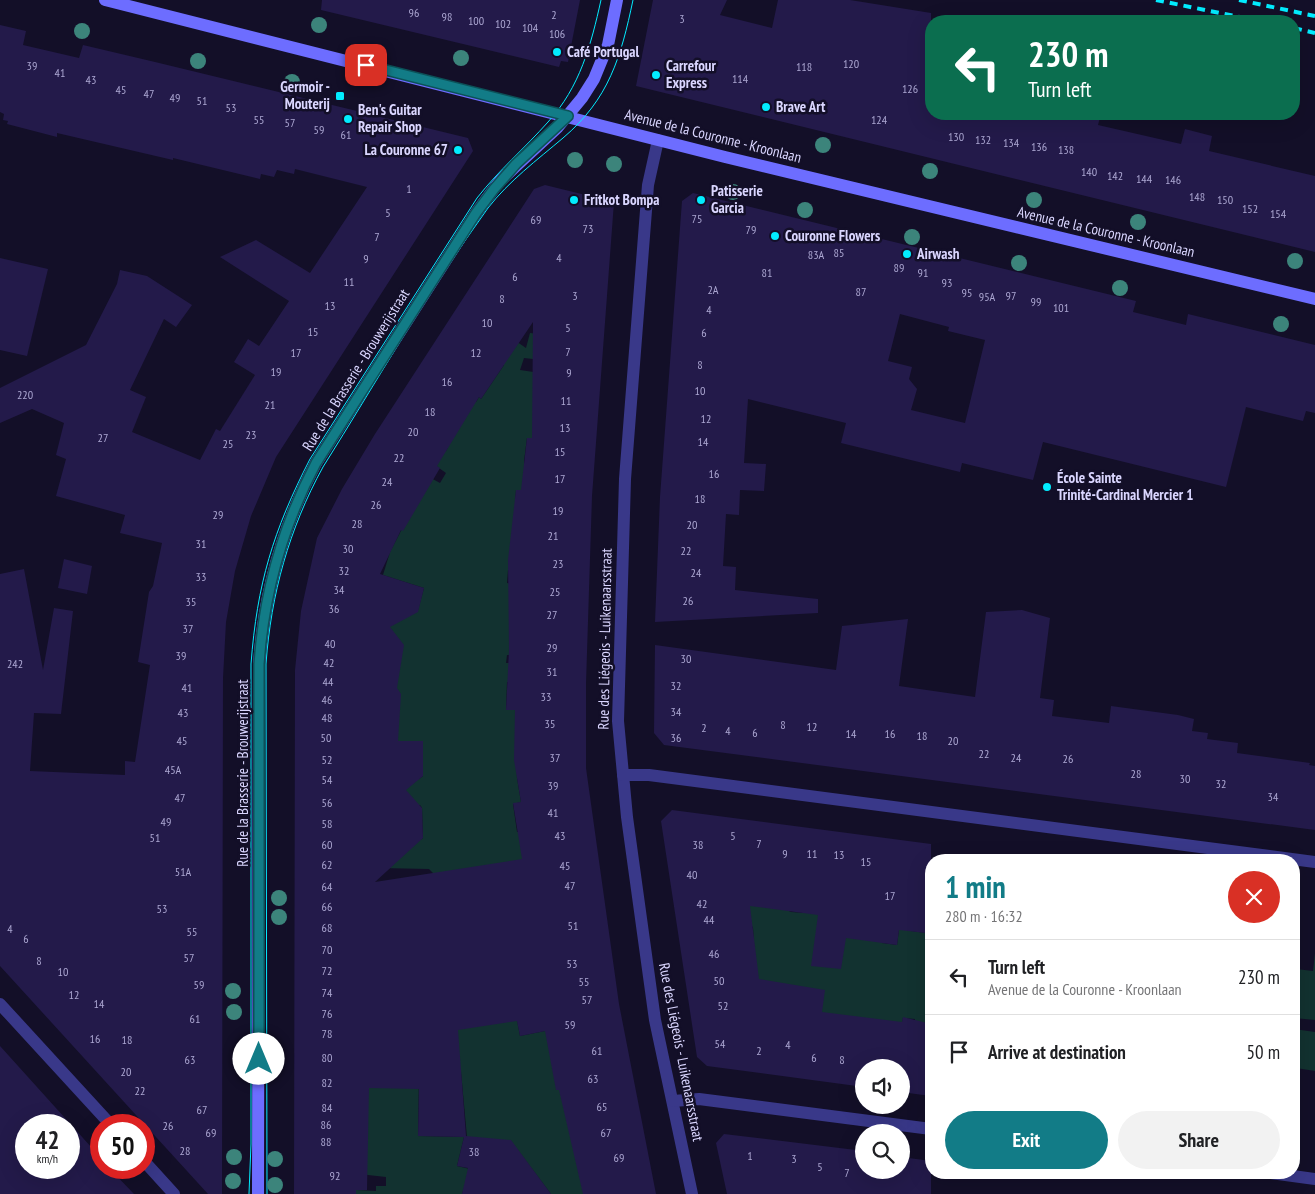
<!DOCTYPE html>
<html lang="en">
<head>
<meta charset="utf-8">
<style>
  :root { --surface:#fff; --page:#f2f2f2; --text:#202124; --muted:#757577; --line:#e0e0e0; --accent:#127c87 }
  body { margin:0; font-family:"PT Sans Narrow",sans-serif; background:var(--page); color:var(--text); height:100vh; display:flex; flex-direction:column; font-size:19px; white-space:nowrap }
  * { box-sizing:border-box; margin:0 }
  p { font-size:16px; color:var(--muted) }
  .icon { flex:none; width:28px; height:28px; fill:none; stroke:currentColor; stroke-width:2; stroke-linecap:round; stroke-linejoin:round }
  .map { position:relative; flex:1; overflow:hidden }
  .sheet { position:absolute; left:925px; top:854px; width:375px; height:325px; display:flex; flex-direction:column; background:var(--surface); border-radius:20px; box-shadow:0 5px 20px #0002 }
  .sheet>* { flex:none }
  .guide { position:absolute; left:925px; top:15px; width:375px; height:105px; border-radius:20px; box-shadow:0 5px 20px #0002; background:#0b6e4f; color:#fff; overflow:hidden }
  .fabs { position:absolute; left:855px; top:1059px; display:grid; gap:10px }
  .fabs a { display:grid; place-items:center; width:55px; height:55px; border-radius:50%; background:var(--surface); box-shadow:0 5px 20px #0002; font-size:25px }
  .speed { position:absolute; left:15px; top:1114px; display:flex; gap:10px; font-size:25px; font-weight:700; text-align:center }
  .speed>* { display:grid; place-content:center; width:65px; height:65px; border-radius:50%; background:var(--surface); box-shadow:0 5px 20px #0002; line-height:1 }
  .speed small { font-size:12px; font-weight:400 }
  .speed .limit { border:8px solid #d22; background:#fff; color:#111 }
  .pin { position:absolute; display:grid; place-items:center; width:42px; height:42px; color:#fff; margin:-21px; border-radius:10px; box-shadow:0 2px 8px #0006 }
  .me { position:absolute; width:55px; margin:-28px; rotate:0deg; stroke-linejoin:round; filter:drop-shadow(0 0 4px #0008) }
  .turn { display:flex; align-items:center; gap:18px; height:105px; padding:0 20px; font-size:22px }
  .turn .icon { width:65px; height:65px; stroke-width:2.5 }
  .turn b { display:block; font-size:35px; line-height:42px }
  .round { display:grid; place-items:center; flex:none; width:52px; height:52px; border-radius:26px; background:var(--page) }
  .overview { display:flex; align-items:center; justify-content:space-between; height:85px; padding:0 20px }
  h1 { font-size:30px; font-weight:700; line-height:38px; color:var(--accent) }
  .cta { display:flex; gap:10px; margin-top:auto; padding:10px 20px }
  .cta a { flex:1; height:58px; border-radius:30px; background:var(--accent); color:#fff; font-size:20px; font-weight:700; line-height:58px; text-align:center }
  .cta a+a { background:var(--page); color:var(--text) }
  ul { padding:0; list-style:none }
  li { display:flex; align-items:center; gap:15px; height:75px; padding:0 20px; border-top:1px solid var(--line) }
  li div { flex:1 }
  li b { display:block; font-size:19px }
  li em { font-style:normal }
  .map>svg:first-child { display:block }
  .green { fill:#123230 }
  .building { fill:#231a4a; fill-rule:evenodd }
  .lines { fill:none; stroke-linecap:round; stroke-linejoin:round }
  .minor { stroke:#393889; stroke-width:12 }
  .tertiary { stroke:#393889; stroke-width:12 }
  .secondary { stroke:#6d6dff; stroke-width:12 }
  .tram { stroke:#02ecff; stroke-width:1 }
  .rail { stroke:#02ecff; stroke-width:4; stroke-dasharray:8 6; stroke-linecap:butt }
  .tree { fill:#3c847b }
  .route-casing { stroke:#0c5158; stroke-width:12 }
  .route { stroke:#127c87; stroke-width:9 }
  .poi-dot { fill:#02ecff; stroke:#130f28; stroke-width:2 }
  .labels { text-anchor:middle; stroke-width:5; stroke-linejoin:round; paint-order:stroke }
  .number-label { font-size:12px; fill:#aca7d2 }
  .poi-label { font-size:15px; font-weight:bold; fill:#dad6ff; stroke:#130f28; text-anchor:start }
  .street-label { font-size:15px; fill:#dad6ff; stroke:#130f28 }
</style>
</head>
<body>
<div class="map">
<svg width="1315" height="1194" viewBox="0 0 1315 1194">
  <rect width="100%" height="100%" fill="#130f28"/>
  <g class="green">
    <path d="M498,329L526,348L530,333L559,336L533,359L524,358L520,370L554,375L532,438H527L524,461L525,490H516L515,504L526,571L508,570L507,583L522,585L518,655H507L506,663H518V682H507L506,710H516L517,778L521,802L513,804L517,832L525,831L533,846L459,1029L517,1020L520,1036L550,1030L582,1086L590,1194H551L517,1149L467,1137L461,1072H419L418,1136L464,1137L457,1166L470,1169L462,1194H356V1190L376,1191V1186H386V1177L359,1174L362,1098L432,902L433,873L429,869L379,868L423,838L422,808L420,805H380V779H419L423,776V746L420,741H379L361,633L418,610L424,588L383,575L390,552L429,477L440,483L446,473L432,463L442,449L446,451L472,399L476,402L479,397L481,399L504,365Z"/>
    <path d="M753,894L791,912L805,913L808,896L882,938V943L897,945L902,907L911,931L926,933L931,899V1024L925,1022L920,1048L910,1047L915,1019L903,1018L901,1029L759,1013L753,928L744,909Z"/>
    <path d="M1315,953V1020L1294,1018L1296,969L1313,971Z"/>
    <path d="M1294,1029L1315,1032V1071L1296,1068V1065L1294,1064Z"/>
  </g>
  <g class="building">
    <path d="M322,0H580L568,62L561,61L559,67L321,10Z"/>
    <path d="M653,0H727L720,15L772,28L778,0H850L931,13V114H1087L1100,117L1098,125L1181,144L1185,129L1212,136L1209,151L1315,176V252L636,86Z"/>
    <path d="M0,25L26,31L23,45L79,58L83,45L155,62L468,138L473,151L276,457L251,516L235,571L226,622L223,678L222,1194H208L0,966V574L24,569L43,670L54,608L73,611L61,714L34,713L30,771L125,775V761L135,762L150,665L138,662L149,592L153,586L162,543L120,533L125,515L56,496L66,459L56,455L64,423L32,409L0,423V388L86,345L117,284L120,270L147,276L192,305L176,327L164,319L130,390L146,397L132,432L200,460L216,429L220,431L255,375L234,362L248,339L259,346L289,301L220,257L256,240L310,273L367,187L295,169L294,174L277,170L274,177L261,174L260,179L173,158V160L57,133V137L7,124L8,121L3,120L4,114L0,112Z"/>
    <path d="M545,185L614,202L592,496L586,684V768L619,1004L656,1194H583L559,1090H556L545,1031L520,1036L517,1021L458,1030L466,1136L511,1140L551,1194H462L468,1168L457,1166L464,1137L418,1136L419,1089L369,1088L367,1190H356V1194H294L295,670L301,611L317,538L342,489L375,434L534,189ZM533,322L532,438H527L521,490H516L508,560L509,650L506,710H515L514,760L521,802L513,803L522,859L375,882L423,838L422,808L406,790L423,776V741H398L401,694L397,688L404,645L390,627L418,612L424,588L380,574L401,530L403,531L440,468L437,466L479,397L481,399Z"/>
    <path d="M693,193L1136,301L1133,312L1186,325L1188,314L1315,345V413L1306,411L1303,421L1246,407L1226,487L1043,442L1033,480L962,463L960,472L841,443L846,423L748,399L744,463L766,464L764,491L740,490L739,515L726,514L723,566L736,567L735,590L818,599V613L655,622L660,497L682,201ZM900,314L949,327L948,331L985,340L965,423L911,410L917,389L909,379L912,367L888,361Z"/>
    <path d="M0,258L48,269L27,356L0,350Z"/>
    <path d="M64,559L92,566L87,594L58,588Z"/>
    <path d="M1022,610L1050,618L1040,698L1054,700L1052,716L1109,723L1111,706L1178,715L1194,719L1192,731L1208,733L1207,739L1238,743L1237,753L1310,763L1309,765L1315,766V830L664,745L654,733L655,645L836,670L842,626L908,619L899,686L975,697L986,612Z"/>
    <path d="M672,810L931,844V895L926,933L899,930L897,945L846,938L841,969L811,966L818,915L750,906L759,979L825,990L822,1012L902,1022L903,1017L931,1024V1096L901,1092V1068H864V1087L707,1066L697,1057L661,821Z"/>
    <path d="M0,1046L101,1158V1168H109L134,1194H0ZM26,1125H69V1168H26Z"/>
    <path d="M724,1134L864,1151V1170H901V1157L931,1161V1194H727L716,1143Z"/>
  </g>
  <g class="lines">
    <g class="minor">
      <path d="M658,140L648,185L625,479L618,721L627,817L655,1020L692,1194"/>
      <path d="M623,775H649L1315,862"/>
      <path d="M673,1101L699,1099L931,1129"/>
      <path d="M1264,1172L1315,1179"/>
    </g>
    <g class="tertiary">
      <path d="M0,1004L111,1125"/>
      <path d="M144,1161L174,1194"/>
    </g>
    <g class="secondary">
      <path d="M105,0L725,157L1315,299"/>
      <path d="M258,1194L259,664C264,592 282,527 316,463L476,213L499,182L558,127L582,98L594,79L608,45L617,0"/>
    </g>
    <g class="tram">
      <path d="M249,1194L251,1144V664C257,584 273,531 310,459L477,198C499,170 525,148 548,122C580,87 591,45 601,0"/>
      <path d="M267,1194L266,664C271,594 289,529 323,467C377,381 428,291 488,208C509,181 537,160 563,138C609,99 621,57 633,0"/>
    </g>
    <g class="rail">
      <path d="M1156,0L1259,21"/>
      <path d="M1239,0L1315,16"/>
      <path d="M1294,28L1315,33"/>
    </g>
  </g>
  <g class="tree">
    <circle cx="319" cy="25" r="8"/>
    <circle cx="82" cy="31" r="8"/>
    <circle cx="461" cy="58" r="8"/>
    <circle cx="198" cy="61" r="8"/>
    <circle cx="292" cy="82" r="8"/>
    <circle cx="823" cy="145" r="8"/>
    <circle cx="575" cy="160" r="8"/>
    <circle cx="614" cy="164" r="8"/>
    <circle cx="930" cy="171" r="8"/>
    <circle cx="733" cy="192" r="8"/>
    <circle cx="1034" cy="200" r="8"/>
    <circle cx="805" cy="210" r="8"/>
    <circle cx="1138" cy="222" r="8"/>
    <circle cx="912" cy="237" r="8"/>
    <circle cx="1295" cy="261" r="8"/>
    <circle cx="1019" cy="263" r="8"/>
    <circle cx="1120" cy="288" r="8"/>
    <circle cx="1281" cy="324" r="8"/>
    <circle cx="279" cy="898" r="8"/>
    <circle cx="279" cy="917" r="8"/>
    <circle cx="233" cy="991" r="8"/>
    <circle cx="234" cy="1012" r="8"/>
    <circle cx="234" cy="1157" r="8"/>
    <circle cx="275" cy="1159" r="8"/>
    <circle cx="233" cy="1181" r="8"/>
    <circle cx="275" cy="1185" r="8"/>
  </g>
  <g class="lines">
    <g class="route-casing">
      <path id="route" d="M259,1059V664C264,592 282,527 316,463L476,213L494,189L516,164L568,116L366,65"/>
    </g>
    <use href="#route" class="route"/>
  </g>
  <g class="poi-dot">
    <circle cx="557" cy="52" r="5"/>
    <circle cx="656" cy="75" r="5"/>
    <rect x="335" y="91" width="10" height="10" rx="2.5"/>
    <circle cx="766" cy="107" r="5"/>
    <circle cx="348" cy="119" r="5"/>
    <circle cx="458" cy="150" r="5"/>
    <circle cx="574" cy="200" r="5"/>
    <circle cx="701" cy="200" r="5"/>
    <circle cx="775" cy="236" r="5"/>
    <circle cx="907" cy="254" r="5"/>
    <circle cx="1047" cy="487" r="5"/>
  </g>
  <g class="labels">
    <g class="number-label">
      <text x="414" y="17">96</text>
      <text x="554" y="19">2</text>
      <text x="447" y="21">98</text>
      <text x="682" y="23">3</text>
      <text x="476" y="25">100</text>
      <text x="503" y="28">102</text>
      <text x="530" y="32">104</text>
      <text x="557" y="38">106</text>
      <text x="851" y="68">120</text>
      <text x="32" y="70">39</text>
      <text x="804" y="71">118</text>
      <text x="60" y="77">41</text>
      <text x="740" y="83">114</text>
      <text x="91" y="84">43</text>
      <text x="910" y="93">126</text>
      <text x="121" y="94">45</text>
      <text x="149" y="98">47</text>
      <text x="175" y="102">49</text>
      <text x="202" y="105">51</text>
      <text x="231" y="112">53</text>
      <text x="259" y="124">55</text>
      <text x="879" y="124">124</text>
      <text x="290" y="127">57</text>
      <text x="319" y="134">59</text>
      <text x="346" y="139">61</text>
      <text x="956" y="141">130</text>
      <text x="983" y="144">132</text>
      <text x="1011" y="147">134</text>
      <text x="1039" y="151">136</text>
      <text x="1066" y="154">138</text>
      <text x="1089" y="176">140</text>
      <text x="1115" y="180">142</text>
      <text x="1144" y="183">144</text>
      <text x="1173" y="184">146</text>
      <text x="409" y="193">1</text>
      <text x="1197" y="201">148</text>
      <text x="1225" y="204">150</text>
      <text x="1250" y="213">152</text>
      <text x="388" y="217">5</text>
      <text x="1278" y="218">154</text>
      <text x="697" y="223">75</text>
      <text x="536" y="224">69</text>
      <text x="588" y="233">73</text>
      <text x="751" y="234">79</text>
      <text x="377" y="241">7</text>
      <text x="839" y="257">85</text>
      <text x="816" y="259">83A</text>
      <text x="559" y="262">4</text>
      <text x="366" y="263">9</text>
      <text x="899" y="272">89</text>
      <text x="767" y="277">81</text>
      <text x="923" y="277">91</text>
      <text x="515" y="281">6</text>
      <text x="349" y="286">11</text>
      <text x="947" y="287">93</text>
      <text x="713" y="294">2A</text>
      <text x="861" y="296">87</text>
      <text x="967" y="297">95</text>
      <text x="575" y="300">3</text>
      <text x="1011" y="300">97</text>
      <text x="987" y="301">95A</text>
      <text x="502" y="303">8</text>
      <text x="1036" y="306">99</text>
      <text x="330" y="310">13</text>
      <text x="1061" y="312">101</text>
      <text x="709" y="314">4</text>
      <text x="487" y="327">10</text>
      <text x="568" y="332">5</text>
      <text x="313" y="336">15</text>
      <text x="704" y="337">6</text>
      <text x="568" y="356">7</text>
      <text x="296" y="357">17</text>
      <text x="476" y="357">12</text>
      <text x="700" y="369">8</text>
      <text x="276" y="376">19</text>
      <text x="569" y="377">9</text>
      <text x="447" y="386">16</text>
      <text x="700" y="395">10</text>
      <text x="25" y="399">220</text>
      <text x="566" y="405">11</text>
      <text x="270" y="409">21</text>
      <text x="430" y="416">18</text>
      <text x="706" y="423">12</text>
      <text x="565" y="432">13</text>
      <text x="413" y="436">20</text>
      <text x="251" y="439">23</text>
      <text x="103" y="442">27</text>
      <text x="703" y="446">14</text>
      <text x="228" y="448">25</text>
      <text x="560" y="456">15</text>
      <text x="399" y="462">22</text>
      <text x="714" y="478">16</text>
      <text x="560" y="483">17</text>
      <text x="387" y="486">24</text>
      <text x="700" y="503">18</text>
      <text x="376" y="509">26</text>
      <text x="558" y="515">19</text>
      <text x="218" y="519">29</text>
      <text x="357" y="528">28</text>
      <text x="692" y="529">20</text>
      <text x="553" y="540">21</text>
      <text x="201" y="548">31</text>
      <text x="348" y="553">30</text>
      <text x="686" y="555">22</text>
      <text x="558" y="568">23</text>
      <text x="344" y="575">32</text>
      <text x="696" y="577">24</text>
      <text x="201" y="581">33</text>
      <text x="339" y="594">34</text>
      <text x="555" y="596">25</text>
      <text x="688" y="605">26</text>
      <text x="191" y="606">35</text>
      <text x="334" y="613">36</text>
      <text x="552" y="619">27</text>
      <text x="188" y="633">37</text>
      <text x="330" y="648">40</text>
      <text x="552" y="652">29</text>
      <text x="181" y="660">39</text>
      <text x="686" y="663">30</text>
      <text x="329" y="667">42</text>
      <text x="15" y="668">242</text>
      <text x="552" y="676">31</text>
      <text x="328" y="686">44</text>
      <text x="676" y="690">32</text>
      <text x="187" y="692">41</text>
      <text x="546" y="701">33</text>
      <text x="327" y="704">46</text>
      <text x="676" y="716">34</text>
      <text x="183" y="717">43</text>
      <text x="327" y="722">48</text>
      <text x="550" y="728">35</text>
      <text x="783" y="729">8</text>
      <text x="812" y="731">12</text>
      <text x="704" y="732">2</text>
      <text x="728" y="735">4</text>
      <text x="755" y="737">6</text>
      <text x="851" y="738">14</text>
      <text x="890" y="738">16</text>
      <text x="922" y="740">18</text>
      <text x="326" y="742">50</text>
      <text x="676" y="742">36</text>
      <text x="182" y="745">45</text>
      <text x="953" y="745">20</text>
      <text x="984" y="758">22</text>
      <text x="555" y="762">37</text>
      <text x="1016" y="762">24</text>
      <text x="1068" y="763">26</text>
      <text x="327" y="764">52</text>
      <text x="173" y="774">45A</text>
      <text x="1136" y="778">28</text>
      <text x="1185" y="783">30</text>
      <text x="327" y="784">54</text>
      <text x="1221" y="788">32</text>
      <text x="553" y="790">39</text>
      <text x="1273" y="801">34</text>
      <text x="180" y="802">47</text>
      <text x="327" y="807">56</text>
      <text x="553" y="817">41</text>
      <text x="166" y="826">49</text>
      <text x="327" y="828">58</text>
      <text x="560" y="840">43</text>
      <text x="733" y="840">5</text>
      <text x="155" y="842">51</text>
      <text x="759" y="848">7</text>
      <text x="327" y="849">60</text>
      <text x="698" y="849">38</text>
      <text x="785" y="858">9</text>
      <text x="812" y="858">11</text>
      <text x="839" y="859">13</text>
      <text x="866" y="866">15</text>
      <text x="327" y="869">62</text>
      <text x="565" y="870">45</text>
      <text x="183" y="876">51A</text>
      <text x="692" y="879">40</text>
      <text x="570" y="890">47</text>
      <text x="327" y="891">64</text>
      <text x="890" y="900">17</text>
      <text x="702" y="908">42</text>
      <text x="327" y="911">66</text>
      <text x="162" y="913">53</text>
      <text x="709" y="924">44</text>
      <text x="573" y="930">51</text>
      <text x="327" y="932">68</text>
      <text x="10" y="933">4</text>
      <text x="192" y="936">55</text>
      <text x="26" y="943">6</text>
      <text x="327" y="954">70</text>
      <text x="714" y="958">46</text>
      <text x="189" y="962">57</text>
      <text x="39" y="965">8</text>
      <text x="572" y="968">53</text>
      <text x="327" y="975">72</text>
      <text x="63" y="976">10</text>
      <text x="719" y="985">50</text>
      <text x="584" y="986">55</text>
      <text x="199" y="989">59</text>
      <text x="327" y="997">74</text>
      <text x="74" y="999">12</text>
      <text x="587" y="1004">57</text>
      <text x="99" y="1008">14</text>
      <text x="723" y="1010">52</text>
      <text x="327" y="1018">76</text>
      <text x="195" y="1023">61</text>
      <text x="570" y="1029">59</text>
      <text x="327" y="1038">78</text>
      <text x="95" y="1043">16</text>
      <text x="127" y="1044">18</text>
      <text x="720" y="1048">54</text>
      <text x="788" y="1049">4</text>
      <text x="597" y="1055">61</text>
      <text x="759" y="1055">2</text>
      <text x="327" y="1062">80</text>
      <text x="814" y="1062">6</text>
      <text x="190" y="1064">63</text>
      <text x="842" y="1064">8</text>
      <text x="126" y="1076">20</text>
      <text x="593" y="1083">63</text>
      <text x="327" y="1087">82</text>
      <text x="140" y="1095">22</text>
      <text x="602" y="1111">65</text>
      <text x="327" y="1112">84</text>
      <text x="202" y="1114">67</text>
      <text x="326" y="1129">86</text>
      <text x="168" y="1130">26</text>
      <text x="211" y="1137">69</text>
      <text x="606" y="1137">67</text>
      <text x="326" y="1146">88</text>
      <text x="185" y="1155">28</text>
      <text x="474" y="1156">38</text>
      <text x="750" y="1160">1</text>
      <text x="619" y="1162">69</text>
      <text x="794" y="1163">3</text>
      <text x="820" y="1171">5</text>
      <text x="847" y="1177">7</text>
      <text x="335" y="1180">92</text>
    </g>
    <g class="poi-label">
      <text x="567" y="57">Café Portugal</text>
      <text x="666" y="71">Carrefour<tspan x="666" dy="17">Express</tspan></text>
      <text x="330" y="92" text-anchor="end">Germoir -<tspan x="330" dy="17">Mouterij</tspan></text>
      <text x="776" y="112">Brave Art</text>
      <text x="358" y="115">Ben's Guitar<tspan x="358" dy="17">Repair Shop</tspan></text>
      <text x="448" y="155" text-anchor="end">La Couronne 67</text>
      <text x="711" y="196">Patisserie<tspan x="711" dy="17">Garcia</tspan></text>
      <text x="584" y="205">Fritkot Bompa</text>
      <text x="785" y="241">Couronne Flowers</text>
      <text x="917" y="259">Airwash</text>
      <text x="1057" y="483">École Sainte<tspan x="1057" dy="17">Trinité-Cardinal Mercier 1</tspan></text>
    </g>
    <g class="street-label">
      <text transform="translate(713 136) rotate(14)" y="5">Avenue de la Couronne - Kroonlaan</text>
      <text transform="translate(1106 232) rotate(13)" y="5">Avenue de la Couronne - Kroonlaan</text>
      <text transform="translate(356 370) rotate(-58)" y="5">Rue de la Brasserie - Brouwerijstraat</text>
      <text transform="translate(605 639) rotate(-89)" y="5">Rue des Liégeois - Luikenaarsstraat</text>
      <text transform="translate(243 773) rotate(-90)" y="5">Rue de la Brasserie - Brouwerijstraat</text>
      <text transform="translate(681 1052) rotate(79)" y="5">Rue des Liégeois - Luikenaarsstraat</text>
    </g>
  </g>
</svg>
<div class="fabs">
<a><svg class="icon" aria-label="sound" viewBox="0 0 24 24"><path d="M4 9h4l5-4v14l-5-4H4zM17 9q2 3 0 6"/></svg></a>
<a><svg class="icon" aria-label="search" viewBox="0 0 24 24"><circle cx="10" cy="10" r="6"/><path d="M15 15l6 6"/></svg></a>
</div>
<div class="speed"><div>42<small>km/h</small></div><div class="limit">50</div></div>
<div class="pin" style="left:366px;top:65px;background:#d93025"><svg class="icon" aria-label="arrive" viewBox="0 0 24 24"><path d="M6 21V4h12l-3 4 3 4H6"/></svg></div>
<svg class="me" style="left:259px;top:1059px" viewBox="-20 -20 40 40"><circle r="19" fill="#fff"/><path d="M0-13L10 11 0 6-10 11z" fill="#127c87"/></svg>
<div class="guide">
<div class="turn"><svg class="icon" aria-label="left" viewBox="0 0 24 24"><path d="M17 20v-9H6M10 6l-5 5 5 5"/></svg><div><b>230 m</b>Turn left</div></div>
</div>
<section class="sheet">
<div class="overview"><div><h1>1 min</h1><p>280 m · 16:32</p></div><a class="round" style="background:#d93025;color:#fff"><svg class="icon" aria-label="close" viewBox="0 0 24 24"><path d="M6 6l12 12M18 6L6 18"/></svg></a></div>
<ul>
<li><svg class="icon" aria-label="left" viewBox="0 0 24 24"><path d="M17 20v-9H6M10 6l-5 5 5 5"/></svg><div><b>Turn left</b><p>Avenue de la Couronne - Kroonlaan</p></div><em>230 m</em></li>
<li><svg class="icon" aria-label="arrive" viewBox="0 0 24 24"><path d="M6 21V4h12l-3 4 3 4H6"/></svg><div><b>Arrive at destination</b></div><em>50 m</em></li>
</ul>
<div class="cta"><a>Exit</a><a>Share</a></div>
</section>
</div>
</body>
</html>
